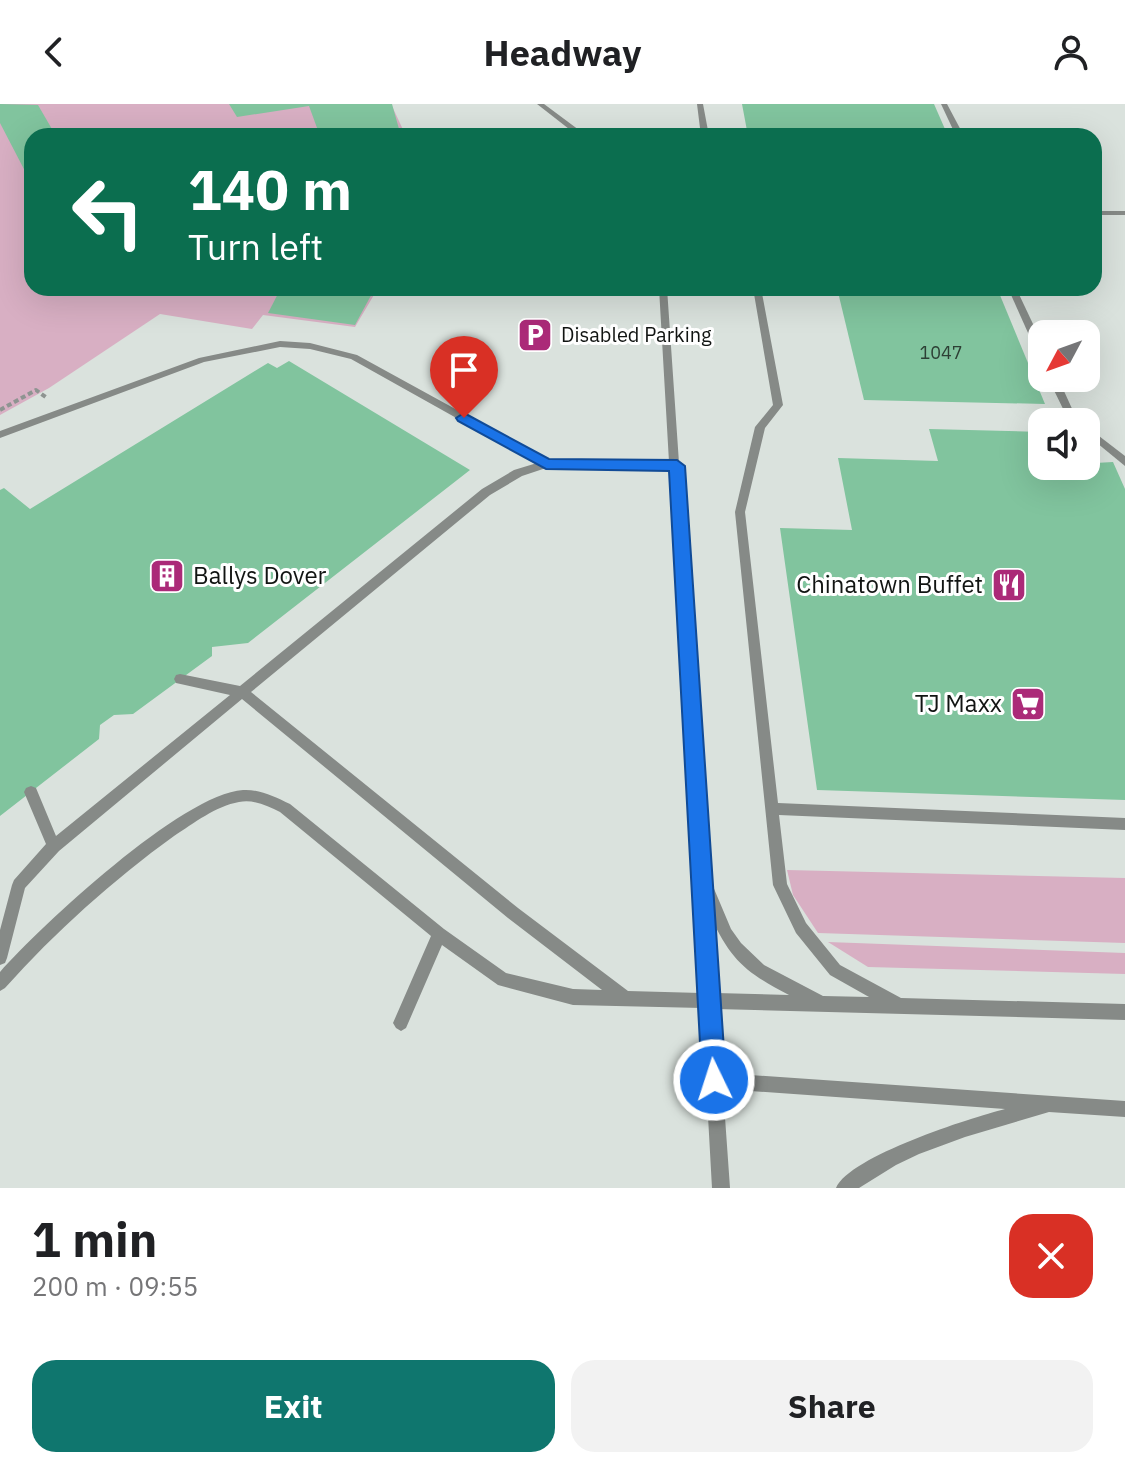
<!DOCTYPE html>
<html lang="en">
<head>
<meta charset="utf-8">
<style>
  :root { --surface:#fff; --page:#f2f2f2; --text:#202124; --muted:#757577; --accent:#0f766e }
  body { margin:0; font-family:"IBM Plex Sans",sans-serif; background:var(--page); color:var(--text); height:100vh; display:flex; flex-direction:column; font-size:30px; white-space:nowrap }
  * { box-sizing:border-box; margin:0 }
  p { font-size:26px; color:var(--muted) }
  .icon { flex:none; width:44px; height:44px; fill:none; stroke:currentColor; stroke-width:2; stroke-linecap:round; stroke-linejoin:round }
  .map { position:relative; height:1084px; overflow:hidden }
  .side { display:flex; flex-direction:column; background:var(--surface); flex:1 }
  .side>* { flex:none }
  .hud { position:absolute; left:24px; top:24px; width:1078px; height:168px; border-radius:24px; box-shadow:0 8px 32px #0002; background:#0b6e4f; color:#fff; overflow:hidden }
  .needle { width:52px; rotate:229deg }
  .fabs { position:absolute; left:1028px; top:216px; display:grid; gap:16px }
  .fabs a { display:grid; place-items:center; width:72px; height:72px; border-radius:16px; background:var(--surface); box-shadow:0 8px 32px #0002; font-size:40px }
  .pin { position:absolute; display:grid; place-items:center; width:68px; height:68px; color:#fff; margin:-82px -34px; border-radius:50% 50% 50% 0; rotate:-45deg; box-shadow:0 0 8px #0007 }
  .pin .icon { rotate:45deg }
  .me { position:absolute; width:88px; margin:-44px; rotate:356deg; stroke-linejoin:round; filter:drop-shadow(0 0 6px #0008) }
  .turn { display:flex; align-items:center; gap:28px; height:168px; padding:0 32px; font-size:36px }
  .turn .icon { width:104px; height:104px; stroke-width:2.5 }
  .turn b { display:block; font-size:56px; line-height:68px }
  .round { display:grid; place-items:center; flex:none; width:84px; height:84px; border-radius:24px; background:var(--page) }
  .overview { display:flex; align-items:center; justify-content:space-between; height:136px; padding:0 32px }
  h1 { font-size:48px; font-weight:700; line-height:60px }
  .cta { display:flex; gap:16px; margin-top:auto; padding:16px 32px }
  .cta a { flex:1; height:92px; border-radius:24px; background:var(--accent); color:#fff; font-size:32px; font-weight:700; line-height:92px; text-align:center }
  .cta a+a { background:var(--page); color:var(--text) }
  header { display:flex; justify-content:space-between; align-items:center; height:104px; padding:0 32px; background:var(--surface); font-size:36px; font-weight:700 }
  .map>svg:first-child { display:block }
  .green { fill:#d8afc3 }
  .building { fill:#81c49e }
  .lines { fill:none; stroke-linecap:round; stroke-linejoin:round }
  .path { stroke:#8e9491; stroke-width:4; stroke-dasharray:5 3; stroke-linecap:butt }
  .lane { fill:#868a87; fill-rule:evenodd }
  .route { fill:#1a73e8; stroke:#114b97; stroke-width:2 }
  .labels { text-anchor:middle; stroke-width:6; stroke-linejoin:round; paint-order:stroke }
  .far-number-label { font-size:18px; fill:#2d4035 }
  .far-poi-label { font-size:20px; fill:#111412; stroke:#fff; text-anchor:start }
  .poi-label { font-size:24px; fill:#111412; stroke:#fff; text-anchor:end }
</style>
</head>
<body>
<header><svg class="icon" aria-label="back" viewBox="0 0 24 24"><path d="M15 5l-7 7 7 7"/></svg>Headway<svg class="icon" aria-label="person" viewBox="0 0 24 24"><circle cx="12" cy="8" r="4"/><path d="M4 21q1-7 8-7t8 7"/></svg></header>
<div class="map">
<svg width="1125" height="1084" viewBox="0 0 1125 1084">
  <rect width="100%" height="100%" fill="#dae2dd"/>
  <g class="green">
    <path d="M0,0H391L406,32H32V184H378L355,223L263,211L252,225L160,210L49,284L0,311Z"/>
    <path d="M787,766L1125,774V839L818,829L793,791Z"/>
    <path d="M828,838L1125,849V870L868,863Z"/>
  </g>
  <g class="building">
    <path d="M0,0L38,1L56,32H32V69L27,71L0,19Z"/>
    <path d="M229,0H392L401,32H320L309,2L237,13Z"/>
    <path d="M742,0H934L948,32H748Z"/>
    <path d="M281,184H375L355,221L268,209Z"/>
    <path d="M837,184H997L1045,300L864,296Z"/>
    <path d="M289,257L470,366L248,539L212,543V552L133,610L114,611L100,621L99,635L0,712V386L4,384L30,405L268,259L277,264Z"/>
    <path d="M929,325L1042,328V362L1113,358L1125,385V696L817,686L780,424L852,426L838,354L938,357Z"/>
  </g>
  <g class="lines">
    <path class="path" d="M0,306L36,286L47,294"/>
    <g class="lane">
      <path d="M537,0H544L587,32H578Z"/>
      <path d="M697,0H703L709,32H701Z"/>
      <path d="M941,0H947L964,32H956Z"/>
      <rect x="1094" y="107" width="31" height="4"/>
      <path d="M659,184H667L679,359L682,362L680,365L708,779L712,780L731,825L741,839L764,861L823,892L869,893L830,871L796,829L773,781L735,408L755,323L773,301L753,184H761L783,301L765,324L745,408L778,699L1125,714V726L779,711L787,780L806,819L840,861L901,894L1125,900V916L717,905L722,969L1125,997V1013L1049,1008L965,1033L919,1050L896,1061L859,1084H836C850,1052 970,1014 1005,1005L723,985L730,1084H712L702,904L573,901L498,881L442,841L406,924L401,927L396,924L393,919L431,832L280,708C268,702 254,695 239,698C216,702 194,719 174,732C113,776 55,828 5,884L0,887V868C42,821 182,690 243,686C260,685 275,693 290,700L444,825L506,869L573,885L602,886L508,814L242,595L59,747L25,784L7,854L5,859L0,861V826L12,781L14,776L46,740L24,688L26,684L31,682L36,684L56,732L230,591L176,579L174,575L176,571L180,570L240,582L482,385L514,366L537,359L351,255L310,245L280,243L204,258L0,334V327L199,254L280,237L310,239L357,251L548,356L669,358ZM546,364L670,365L701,889L628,887L518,804L251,588L490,391L522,372ZM711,813C731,857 747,869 789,891L716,889Z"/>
      <path d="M1008,184H1016L1042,239V252L1037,249Z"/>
      <path d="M1048,274H1058L1074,309L1083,318H1072L1067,313Z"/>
      <path d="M1086,322L1125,352V362L1086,330Z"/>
    </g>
  </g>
  <path class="route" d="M464,309L549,355L677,356L685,362L726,976L723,985L714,989L706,985L702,976L669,367L546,365L458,317L456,314Z"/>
  <defs>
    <g id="parking-square" transform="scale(1.8)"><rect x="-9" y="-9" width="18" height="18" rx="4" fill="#ab2a78" stroke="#fff"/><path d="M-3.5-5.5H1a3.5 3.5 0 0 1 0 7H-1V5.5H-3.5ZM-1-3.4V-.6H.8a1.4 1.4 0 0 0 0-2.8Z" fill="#fff"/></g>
    <g id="building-square" transform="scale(1.8)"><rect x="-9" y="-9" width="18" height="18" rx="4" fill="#ab2a78" stroke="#fff"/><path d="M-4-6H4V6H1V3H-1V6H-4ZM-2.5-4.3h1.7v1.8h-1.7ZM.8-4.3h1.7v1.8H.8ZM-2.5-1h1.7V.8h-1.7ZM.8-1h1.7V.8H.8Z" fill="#fff"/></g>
    <g id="restaurant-square" transform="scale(1.8)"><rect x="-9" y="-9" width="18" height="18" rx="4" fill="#ab2a78" stroke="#fff"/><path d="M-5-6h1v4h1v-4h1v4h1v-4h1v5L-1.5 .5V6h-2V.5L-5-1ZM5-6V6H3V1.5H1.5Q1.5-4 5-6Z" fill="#fff"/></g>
    <g id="supermarket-square" transform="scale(1.8)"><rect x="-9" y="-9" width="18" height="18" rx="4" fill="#ab2a78" stroke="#fff"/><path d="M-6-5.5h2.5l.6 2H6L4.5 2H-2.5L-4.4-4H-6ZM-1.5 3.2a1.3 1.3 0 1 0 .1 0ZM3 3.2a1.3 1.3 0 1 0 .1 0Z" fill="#fff"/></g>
  </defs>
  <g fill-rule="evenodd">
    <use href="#parking-square" x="535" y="231"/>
    <use href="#building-square" x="167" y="472"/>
    <use href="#restaurant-square" x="1009" y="481"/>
    <use href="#supermarket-square" x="1028" y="600"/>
  </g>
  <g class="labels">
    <g class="far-number-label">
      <text x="941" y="255">1047</text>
    </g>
    <g class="far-poi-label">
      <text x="561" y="238">Disabled Parking</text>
    </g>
    <g class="poi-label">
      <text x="193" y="480" text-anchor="start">Ballys Dover</text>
      <text x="983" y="489">Chinatown Buffet</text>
      <text x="1002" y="608">TJ Maxx</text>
    </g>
  </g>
</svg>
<div class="fabs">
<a><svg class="needle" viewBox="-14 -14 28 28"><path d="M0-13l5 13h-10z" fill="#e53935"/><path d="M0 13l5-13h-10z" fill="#757577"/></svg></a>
<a><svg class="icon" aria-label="sound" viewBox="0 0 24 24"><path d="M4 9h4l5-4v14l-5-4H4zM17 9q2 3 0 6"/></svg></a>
</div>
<div class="pin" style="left:464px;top:314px;background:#d93025"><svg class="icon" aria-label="arrive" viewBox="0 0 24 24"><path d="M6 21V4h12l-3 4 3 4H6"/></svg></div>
<svg class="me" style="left:714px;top:976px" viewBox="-20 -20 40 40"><circle r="17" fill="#1a73e8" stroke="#fff" stroke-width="3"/><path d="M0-11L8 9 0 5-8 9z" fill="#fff"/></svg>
<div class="hud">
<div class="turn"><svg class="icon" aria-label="left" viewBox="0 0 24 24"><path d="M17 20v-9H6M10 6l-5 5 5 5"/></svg><div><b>140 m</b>Turn left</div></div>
</div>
</div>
<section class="side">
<div class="overview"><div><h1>1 min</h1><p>200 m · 09:55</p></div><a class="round" style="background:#d93025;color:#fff"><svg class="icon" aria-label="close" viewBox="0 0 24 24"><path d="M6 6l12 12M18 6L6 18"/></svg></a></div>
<div class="cta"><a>Exit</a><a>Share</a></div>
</section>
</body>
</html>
